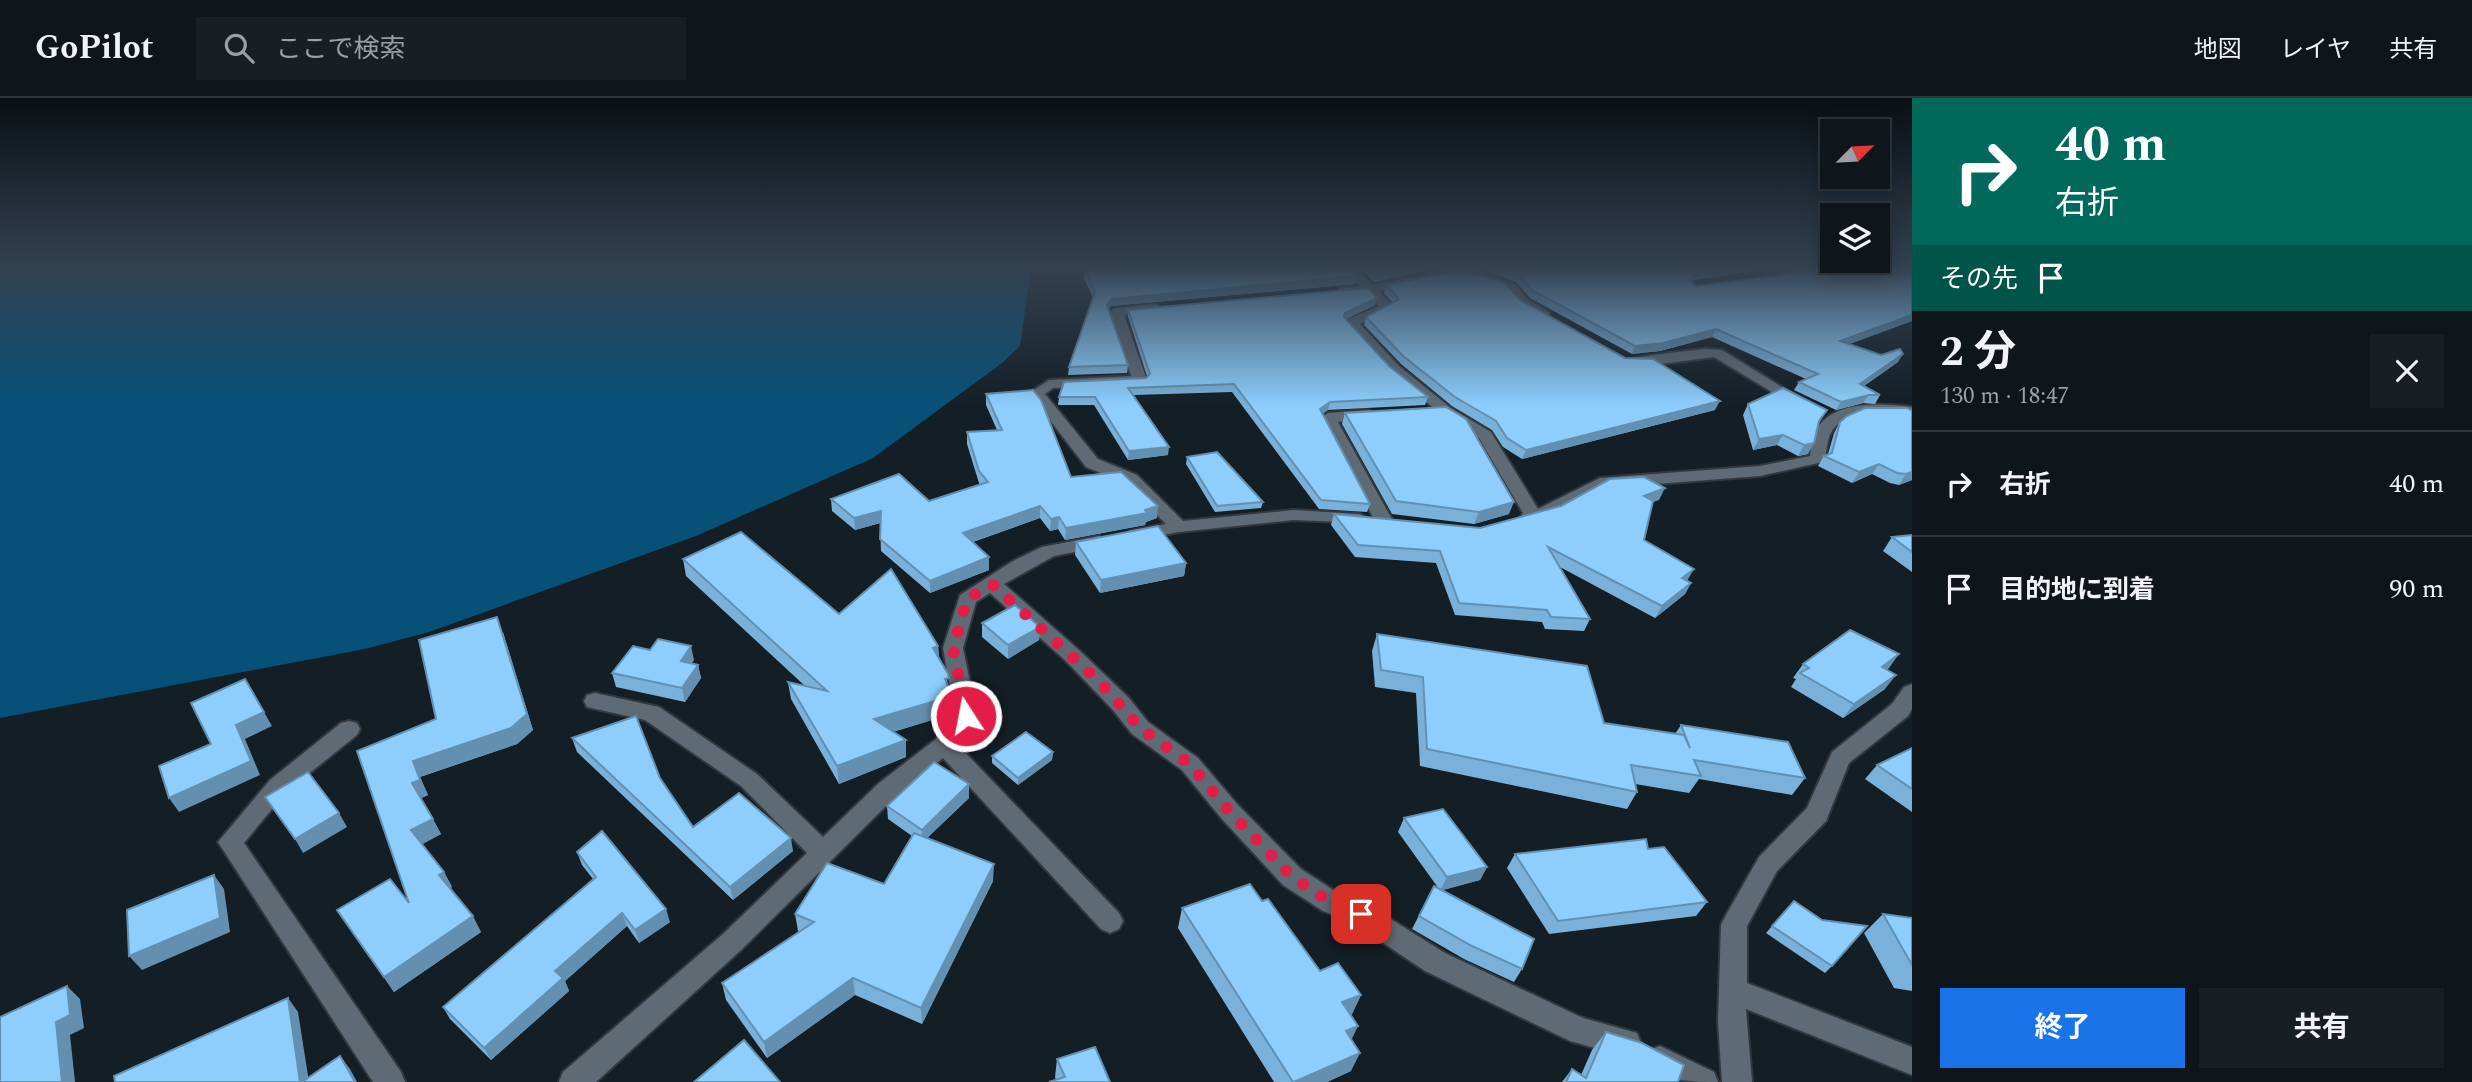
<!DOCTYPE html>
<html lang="ja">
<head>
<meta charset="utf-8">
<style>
  :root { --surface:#0e161c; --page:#171f25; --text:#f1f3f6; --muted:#9b9fa3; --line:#2e353b; --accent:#1a73e8 }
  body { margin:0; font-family:Spectral,"Noto Sans JP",serif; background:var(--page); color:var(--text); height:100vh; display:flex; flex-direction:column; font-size:26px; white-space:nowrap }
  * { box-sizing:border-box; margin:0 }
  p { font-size:23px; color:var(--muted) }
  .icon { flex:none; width:38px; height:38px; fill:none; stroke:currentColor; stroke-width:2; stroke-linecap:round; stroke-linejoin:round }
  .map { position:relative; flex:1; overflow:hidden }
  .details { display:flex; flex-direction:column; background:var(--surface); width:560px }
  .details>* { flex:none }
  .guide { background:#00695c; color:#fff; overflow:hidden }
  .needle { width:46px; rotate:66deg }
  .tools { position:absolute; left:1820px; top:21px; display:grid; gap:14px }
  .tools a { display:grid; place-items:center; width:70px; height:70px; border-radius:0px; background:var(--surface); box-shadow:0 4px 18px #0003,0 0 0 2px var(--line); font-size:35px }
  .pin { position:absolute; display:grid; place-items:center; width:60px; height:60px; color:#fff; margin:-30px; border-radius:14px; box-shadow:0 4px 10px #0006 }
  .me { position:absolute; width:77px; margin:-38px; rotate:349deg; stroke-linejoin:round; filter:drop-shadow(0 0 5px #0008) }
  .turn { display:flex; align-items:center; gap:24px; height:147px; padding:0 28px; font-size:32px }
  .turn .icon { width:91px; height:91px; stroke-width:2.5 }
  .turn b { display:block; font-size:49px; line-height:60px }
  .then { display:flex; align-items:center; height:66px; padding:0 28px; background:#0003; gap:14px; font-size:26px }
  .round { display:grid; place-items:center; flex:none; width:74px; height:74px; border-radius:0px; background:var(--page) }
  .head { display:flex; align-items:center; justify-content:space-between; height:119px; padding:0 28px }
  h1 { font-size:42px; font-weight:700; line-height:52px }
  .primary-button { display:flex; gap:14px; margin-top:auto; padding:14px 28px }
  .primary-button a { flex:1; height:80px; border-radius:0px; background:var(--accent); color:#fff; font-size:28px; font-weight:700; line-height:80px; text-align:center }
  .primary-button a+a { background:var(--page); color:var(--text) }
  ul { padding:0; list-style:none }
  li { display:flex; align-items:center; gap:21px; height:105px; padding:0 28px; border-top:2px solid var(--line) }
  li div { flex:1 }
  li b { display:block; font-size:26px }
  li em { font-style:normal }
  header { display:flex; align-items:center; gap:42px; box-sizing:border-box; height:98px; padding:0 35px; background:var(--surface); border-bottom:2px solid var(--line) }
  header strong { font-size:33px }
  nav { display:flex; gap:38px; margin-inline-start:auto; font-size:24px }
  .search { width:490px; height:63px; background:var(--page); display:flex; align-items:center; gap:18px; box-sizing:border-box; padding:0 24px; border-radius:0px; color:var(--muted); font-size:26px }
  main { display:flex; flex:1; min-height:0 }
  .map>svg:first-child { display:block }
  .forest { fill:#075179 }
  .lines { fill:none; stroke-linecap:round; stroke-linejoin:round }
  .minor-casing { stroke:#32383e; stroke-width:4 }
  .minor { fill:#5f6b74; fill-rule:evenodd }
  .wall { fill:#79b1da }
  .shaded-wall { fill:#6390b1 }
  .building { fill:#8dcefd; stroke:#6390b1; stroke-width:2 }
  .route { stroke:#e11d48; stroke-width:12; stroke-dasharray:0 21.6 }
</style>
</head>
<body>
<header>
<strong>GoPilot</strong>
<div class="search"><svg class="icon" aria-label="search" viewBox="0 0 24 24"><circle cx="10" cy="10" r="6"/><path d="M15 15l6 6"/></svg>ここで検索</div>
<nav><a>地図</a><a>レイヤ</a><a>共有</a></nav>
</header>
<main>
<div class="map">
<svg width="1912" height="984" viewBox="0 0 1912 984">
  <rect width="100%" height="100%" fill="#131e25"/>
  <path class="forest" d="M0,170H1031L1020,248L1002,265L873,360L696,438L429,534L365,551L0,620Z"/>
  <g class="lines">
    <g class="minor-casing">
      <g id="minor">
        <path d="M1344,170H1357L1373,187L1454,170H1470L1515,186L1528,202L1549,214V220H1539L1518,208L1505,192L1462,176L1379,193L1394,209L1360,226L1399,268L1451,310L1491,334L1538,411L1600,380L1760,368L1810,358C1811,350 1812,342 1814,336C1829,301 1882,305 1912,309V319C1889,315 1848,310 1832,333C1826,342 1828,355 1823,364L1760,378L1604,390L1555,417L1530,423L1524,422L1521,418L1523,415L1479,340L1441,316L1389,274L1346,228V222L1379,208L1367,195L1339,196V190L1360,188Z"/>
        <path d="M1154,206L1159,207V213L1124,217L1147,282L1145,285L1053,290L1045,296L1098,361L1137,377L1183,423L1294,412L1360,416L1369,421L1366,425L1294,422L1179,434L1136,442L1130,441L1127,437L1130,433L1166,426L1125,385L1086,369L1029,295L1049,282L1131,278L1109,214L1116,210Z"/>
        <path d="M1706,251L1722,252L1808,305L1805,308H1795L1714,259L1653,267L1627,266L1625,263C1629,259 1694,252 1706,251Z"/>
        <path d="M1368,312L1373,314L1376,317L1373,320L1338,324L1393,423L1384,428L1375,423L1320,320L1328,315Z"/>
        <path d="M1099,438L1108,444L1105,448L1054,458L1004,486L1080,553L1129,600L1148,624L1198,660L1237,706L1301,771L1341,797L1370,808L1445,855L1583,920L1637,935L1641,945L1637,955L1627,959L1570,943L1425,873L1352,824L1323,813L1283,787L1221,720L1182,672L1132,636L1113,612L1066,563L990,495L976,504L963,550L977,618L957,646L1119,815L1123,823L1119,831L1110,835L1101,831L943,660L895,699L741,852L596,984H559L563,974L723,836L807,755L741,688L645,622L587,609L584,603L587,597L595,595L659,609L757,676L823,739L879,685L936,641L955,617L943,550L960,497L1013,463L1042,449Z"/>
        <path d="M1912,586V611L1908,618L1849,665L1826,723L1777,773L1747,828V885L1912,949V977L1746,911L1752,984H1722L1718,924L1721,827L1725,819L1759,759L1807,710L1832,654L1892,606L1904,589Z"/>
        <path d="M349,623L357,625L360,631L357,637L286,694L244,745L401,974L405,984H373L218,744L270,682L341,625Z"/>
        <path d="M1660,948L1714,974L1718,984C1693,984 1657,984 1645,962L1650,952Z"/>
      </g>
    </g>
    <use href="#minor" class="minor"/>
  </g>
  <g class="wall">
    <path d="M1090,170H1349L1356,178L1355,186L1111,208L1109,211L1128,267L1127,275L1068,277L1069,269L1093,199L1084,181L1085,173H1090Z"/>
    <path d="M1361,170H1440L1374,184Z"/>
    <path d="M1478,170H1774L1694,182L1692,184L1696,188L1912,170V223L1849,246L1898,264L1864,288L1880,297L1875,306L1863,305L1836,312L1794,292L1799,284L1806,281L1712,239L1660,253L1632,256L1530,200L1516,184Z"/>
    <path d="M1386,187L1520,202L1715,312L1522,361L1503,349L1492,332L1452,308L1401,266L1364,227L1366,219L1393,205L1384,195Z"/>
    <path d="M1375,207L1346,221L1389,268L1428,299L1425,307L1328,312L1322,316L1370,406L1367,414L1319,411L1232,294L1134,297L1168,357L1128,362L1094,307H1058L1059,299L1146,280L1147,278L1128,219V212Z"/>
    <path d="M986,296L1071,379L1157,420L1146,424L1145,427L1065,442L1058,431L1050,433L1040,420L973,444L989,459V472L930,495L881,453L880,425L855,432L832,413L831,401L929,403L980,387L979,385L967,346V334L997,332L986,307Z"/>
    <path d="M1748,306L1827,312L1818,326L1808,356L1798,358L1777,347L1753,352L1743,317Z"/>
    <path d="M1912,313V382L1899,387L1890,385L1872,376L1852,385L1818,368L1824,358L1828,356L1834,335L1840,324Z"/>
    <path d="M1345,315L1509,416L1474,426L1392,416L1342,326Z"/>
    <path d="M1187,359L1263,404L1261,410L1215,414L1186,366Z"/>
    <path d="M1659,402L1652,404L1644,442L1687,483L1691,485L1685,496L1655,520L1560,469L1590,521L1584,533L1545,531L1542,524L1455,517L1436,465L1355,459L1331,427L1334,416L1480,430Z"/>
    <path d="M1912,437V474L1883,453L1892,439Z"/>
    <path d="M1076,444L1186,465L1184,478L1100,495L1075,457Z"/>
    <path d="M683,461L839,516L938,548L939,559L952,598V616L893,634L906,642V659L839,686L791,601L788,584L805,588L686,478Z"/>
    <path d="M982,525L1040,529L1039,542L1008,561L982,539Z"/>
    <path d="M503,534L533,632L517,646L420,679L428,697L421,700L441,736L422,746L444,774L452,789L450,790L481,834L394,894L337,812L409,805L357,653L436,621Z"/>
    <path d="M1377,536L1604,625L1675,636L1681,627L1805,680L1792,697L1699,681L1689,695L1635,686L1637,694L1627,711L1420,668L1416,595L1375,589L1372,553Z"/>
    <path d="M694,562L691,565L698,567L701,580L685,604L616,589L612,575Z"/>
    <path d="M1803,566L1889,570L1886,572L1885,591L1843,620L1791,589L1796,581L1793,580Z"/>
    <path d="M572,640L660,680L693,729L793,753L733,802L577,654Z"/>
    <path d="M1912,650V714L1865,681L1877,667Z"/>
    <path d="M1053,654L1052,662L1018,687L992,665V658Z"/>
    <path d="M969,700L927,740L993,783L922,926L855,897L767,960L726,902L722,885L799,834L798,833L795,816L884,786L912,738L888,721L887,708Z"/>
    <path d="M1404,720L1487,769L1480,782L1442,792L1522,871L1514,884L1464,861L1412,831L1434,788L1439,791L1398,734Z"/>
    <path d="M1648,751L1707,804L1696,818L1549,836L1507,770L1515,756Z"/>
    <path d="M577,754L670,824L639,845L627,828L565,883L569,893L491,962L450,921L443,909L593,781L582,767Z"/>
    <path d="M1262,803L1320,873L1361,897L1352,916L1351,917V973L1327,984H1274L1178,830L1182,810Z"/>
    <path d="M1794,803L1832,868L1825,875L1766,835Z"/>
    <path d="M1883,816L1912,820V893L1894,890L1864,835Z"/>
    <path d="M1606,934L1678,984H1562L1572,971L1581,977L1592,952Z"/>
    <path d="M1057,961L1110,984L1056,982L1055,979Z"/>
  </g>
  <g class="shaded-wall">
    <path d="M1407,170H1440L1374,184L1376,177Z"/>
    <path d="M1729,170H1774L1694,182L1686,188L1689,181L1697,175Z"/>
    <path d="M1356,178L1355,186L1111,208L1107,215V207L1112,201Z"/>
    <path d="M1377,200L1375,207L1343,223L1345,215Z"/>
    <path d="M1912,217V223L1836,251L1840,243Z"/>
    <path d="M1716,231L1712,239L1660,253L1632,256L1635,248Z"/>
    <path d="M1903,256L1898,264L1855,294L1860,286Z"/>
    <path d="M1869,297L1863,305L1836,312L1841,304Z"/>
    <path d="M1720,303L1715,312L1522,361L1526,352Z"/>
    <path d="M1330,304L1328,312L1317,319L1320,311Z"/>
    <path d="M1783,337L1777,347L1753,352L1759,341Z"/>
    <path d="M1814,345L1808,356L1798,358L1804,347Z"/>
    <path d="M1169,349L1168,357L1128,362L1129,353Z"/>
    <path d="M1879,366L1872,376L1852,385L1859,374Z"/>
    <path d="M1912,374V382L1899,387L1906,376Z"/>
    <path d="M1665,390L1659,402L1639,409L1644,398Z"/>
    <path d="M1514,404L1509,416L1474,426L1479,414Z"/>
    <path d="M1040,408V420L963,447V435Z"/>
    <path d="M1158,408L1157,420L1146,424L1145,427L1065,442L1066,430Z"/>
    <path d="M881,413V425L855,432L854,420Z"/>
    <path d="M1059,419L1058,431L1050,433L1051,421Z"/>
    <path d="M989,459V472L930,495V483Z"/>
    <path d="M1186,465L1184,478L1100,495L1101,482Z"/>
    <path d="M1694,471L1687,483L1682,480Z"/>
    <path d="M1691,485L1685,496L1655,520L1662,508Z"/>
    <path d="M497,519L533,632L517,646L420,679L428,697L420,701L412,685L413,663Z"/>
    <path d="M1040,529L1039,542L1008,561V547Z"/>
    <path d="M691,548L694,562L684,577L681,563Z"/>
    <path d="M938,548L939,566L933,550Z"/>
    <path d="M1899,556L1889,570L1871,583L1882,569Z"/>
    <path d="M698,567L701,580L685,604L682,590Z"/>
    <path d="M1896,577L1885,591L1843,620L1854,606Z"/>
    <path d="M245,581L272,628L245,641L260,677L179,714L169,700L236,627Z"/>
    <path d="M952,598V616L875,639L874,621Z"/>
    <path d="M906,642V659L839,686L837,668Z"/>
    <path d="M1053,654L1052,662L1018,687V680Z"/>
    <path d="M969,686V700L922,745V732Z"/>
    <path d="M339,715L347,729L303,755L295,741Z"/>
    <path d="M433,721L441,736L419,748L411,732Z"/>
    <path d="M791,740L793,753L733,802L730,789Z"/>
    <path d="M994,766L993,783L922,926L921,910Z"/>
    <path d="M1487,769L1480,782L1440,793L1447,779Z"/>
    <path d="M444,774L452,789L447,792L439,777Z"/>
    <path d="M214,777L224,791L230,834L142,872L129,858Z"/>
    <path d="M666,811L670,824L639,845L635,832Z"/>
    <path d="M622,815L627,828L565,883L569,893L491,962L484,950L555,873Z"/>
    <path d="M473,818L481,834L394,894L384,879Z"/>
    <path d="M853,880L855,897L767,960L764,944Z"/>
    <path d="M67,888L80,901L84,930L70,937L75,984H62L56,924Z"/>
    <path d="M1361,897L1352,916L1334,923L1342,904Z"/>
    <path d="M288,900L298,914L309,984H300Z"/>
    <path d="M1358,928L1349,947L1346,933Z"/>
    <path d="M1360,955L1351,973L1327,984H1294Z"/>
    <path d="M340,958L350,971L357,984H355Z"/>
  </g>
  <g class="building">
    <path d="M1092,170H1349L1356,178L1112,201L1107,207L1128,267L1069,269L1095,194L1085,173H1093Z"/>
    <path d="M1370,170H1407L1376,177Z"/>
    <path d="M1502,170H1729L1697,175L1689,181L1696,188L1782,177L1800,170H1912V217L1840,243L1881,257L1900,251L1903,256L1860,286L1880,297H1869L1841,304L1799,284L1818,276L1716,231L1663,245L1635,248L1532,192L1519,176Z"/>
    <path d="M1464,171L1506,186L1520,202L1625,260L1653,261L1720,303L1526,352L1507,340L1496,323L1455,299L1403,258L1366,219L1399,201L1386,187Z"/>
    <path d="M1368,190L1377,200L1345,215L1344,219L1389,268L1428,299L1330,304L1320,311L1370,406L1321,402L1234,286L1128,290L1169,349L1129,353L1095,299H1059L1064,284L1146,280L1150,276L1128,212Z"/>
    <path d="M1783,290L1827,312L1819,323L1814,345L1804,347L1783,337L1759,341L1748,306Z"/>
    <path d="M1033,292L1041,302L1071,379L1121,374L1158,408L1145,412L1147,415L1066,430L1059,419L1051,421L1040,408L963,435L989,459L930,483L880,441L881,413L854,420L831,401L899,376L929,403L988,384L979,373L967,334L1002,332L986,296Z"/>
    <path d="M1446,309L1466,321L1514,404L1479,414L1396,403L1345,315Z"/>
    <path d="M1865,310H1907L1912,313V374L1906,376L1897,375L1879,366L1859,374L1824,358L1832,355L1840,324L1847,318Z"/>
    <path d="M1217,354L1263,404L1217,408L1187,359Z"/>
    <path d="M1644,379L1665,390L1644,398L1653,403L1644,442L1694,471L1682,480L1691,485L1662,508L1548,449L1590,521L1551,519L1547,512L1459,505L1440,453L1358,447L1334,416L1480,430L1561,408L1610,381Z"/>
    <path d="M1158,428L1186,465L1101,482L1076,444Z"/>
    <path d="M741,434L839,516L891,471L938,548L933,550L948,576L949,580L945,581L952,598L874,621L906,642L837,668L788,584L827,593L683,461Z"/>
    <path d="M1912,437V454L1892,439Z"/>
    <path d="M1015,507L1040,529L1008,547L982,525Z"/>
    <path d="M497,519L527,616L511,630L413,663L420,682L412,685L433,721L411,732L444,774L439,777L473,818L384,879L337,812L390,781L409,805L357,653L436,621L419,542Z"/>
    <path d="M1850,532L1899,556L1882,569L1896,577L1854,606L1800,575L1809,570L1803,566Z"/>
    <path d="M1377,536L1587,568L1604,625L1684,637L1690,650L1681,627L1788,644L1805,680L1694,662L1701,678L1631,667L1637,694L1427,651L1423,579L1381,572Z"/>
    <path d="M658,541L691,548L681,563L698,567L682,590L612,575L633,548L650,552Z"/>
    <path d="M245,581L264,614L236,627L251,663L169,700L159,668L211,646L191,605Z"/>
    <path d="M636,618L660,680L693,729L739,695L791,740L730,789L572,640Z"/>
    <path d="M1026,634L1053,654L1018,680L992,658Z"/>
    <path d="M1912,650V691L1877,667Z"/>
    <path d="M934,664L969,686L922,732L887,708Z"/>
    <path d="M308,674L339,715L295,741L265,699Z"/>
    <path d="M1443,711L1487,769L1447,779L1404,720Z"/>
    <path d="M602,733L666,811L635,832L622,815L555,873L563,880L484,950L443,909L596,779L577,754Z"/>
    <path d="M914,735L994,766L921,910L853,880L764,944L722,885L814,824L795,816L827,765L884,786Z"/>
    <path d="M1646,741L1648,751L1664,749L1707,804L1558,823L1515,756Z"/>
    <path d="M214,777L220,820L129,858L127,812Z"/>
    <path d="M1250,786L1262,803L1268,801L1320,873L1338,865L1361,897L1342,904L1358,928L1346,933L1360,955L1294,984H1293L1182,810Z"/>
    <path d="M1434,788L1534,841L1522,871L1472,848L1419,818Z"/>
    <path d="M1794,803L1822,822L1867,828L1832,868L1772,828Z"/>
    <path d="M1883,816L1912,820V867Z"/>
    <path d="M67,888L70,917L56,924L62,984H0V919Z"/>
    <path d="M288,900L300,984H115L114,978Z"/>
    <path d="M1606,934L1642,945L1684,967L1678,984H1566L1572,971L1586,980Z"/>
    <path d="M744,942L780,984H694Z"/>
    <path d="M1095,949L1110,984H1049L1065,979L1057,961Z"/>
    <path d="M340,958L355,984H302Z"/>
  </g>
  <linearGradient id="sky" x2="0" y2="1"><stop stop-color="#0a1014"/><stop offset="0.55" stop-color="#334151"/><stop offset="1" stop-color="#334151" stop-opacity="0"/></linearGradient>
  <rect width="1912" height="308" fill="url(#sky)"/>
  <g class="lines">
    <path class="route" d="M966,618L953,550L967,501L992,486L1101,585L1140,630L1190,666L1229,713L1292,779L1332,805L1361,816"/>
  </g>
</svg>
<div class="tools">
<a><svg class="needle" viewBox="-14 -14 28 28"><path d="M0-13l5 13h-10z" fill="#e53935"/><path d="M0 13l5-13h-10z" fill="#9b9fa3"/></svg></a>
<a><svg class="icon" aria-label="layers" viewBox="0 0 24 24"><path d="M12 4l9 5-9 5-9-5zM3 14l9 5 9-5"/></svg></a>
</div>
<div class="pin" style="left:1361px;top:816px;background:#d93025"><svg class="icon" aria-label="arrive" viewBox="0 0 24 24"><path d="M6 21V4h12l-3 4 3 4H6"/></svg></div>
<svg class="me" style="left:966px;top:618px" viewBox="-20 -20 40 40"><circle r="17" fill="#e11d48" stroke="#fff" stroke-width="3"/><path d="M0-11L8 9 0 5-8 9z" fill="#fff"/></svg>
</div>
<section class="details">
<div class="guide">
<div class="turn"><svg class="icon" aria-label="right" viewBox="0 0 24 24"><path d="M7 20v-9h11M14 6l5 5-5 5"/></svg><div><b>40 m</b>右折</div></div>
<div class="then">その先<svg class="icon" aria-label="arrive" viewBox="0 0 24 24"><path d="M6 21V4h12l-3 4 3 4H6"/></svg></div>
</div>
<div class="head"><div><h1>2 分</h1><p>130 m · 18:47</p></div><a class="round"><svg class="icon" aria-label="close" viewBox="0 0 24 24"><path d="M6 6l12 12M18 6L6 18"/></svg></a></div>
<ul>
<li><svg class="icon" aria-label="right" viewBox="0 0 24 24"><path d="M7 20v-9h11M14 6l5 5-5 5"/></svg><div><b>右折</b></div><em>40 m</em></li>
<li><svg class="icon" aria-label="arrive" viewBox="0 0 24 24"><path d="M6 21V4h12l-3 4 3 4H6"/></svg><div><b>目的地に到着</b></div><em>90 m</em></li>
</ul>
<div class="primary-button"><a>終了</a><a>共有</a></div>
</section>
</main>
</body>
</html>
